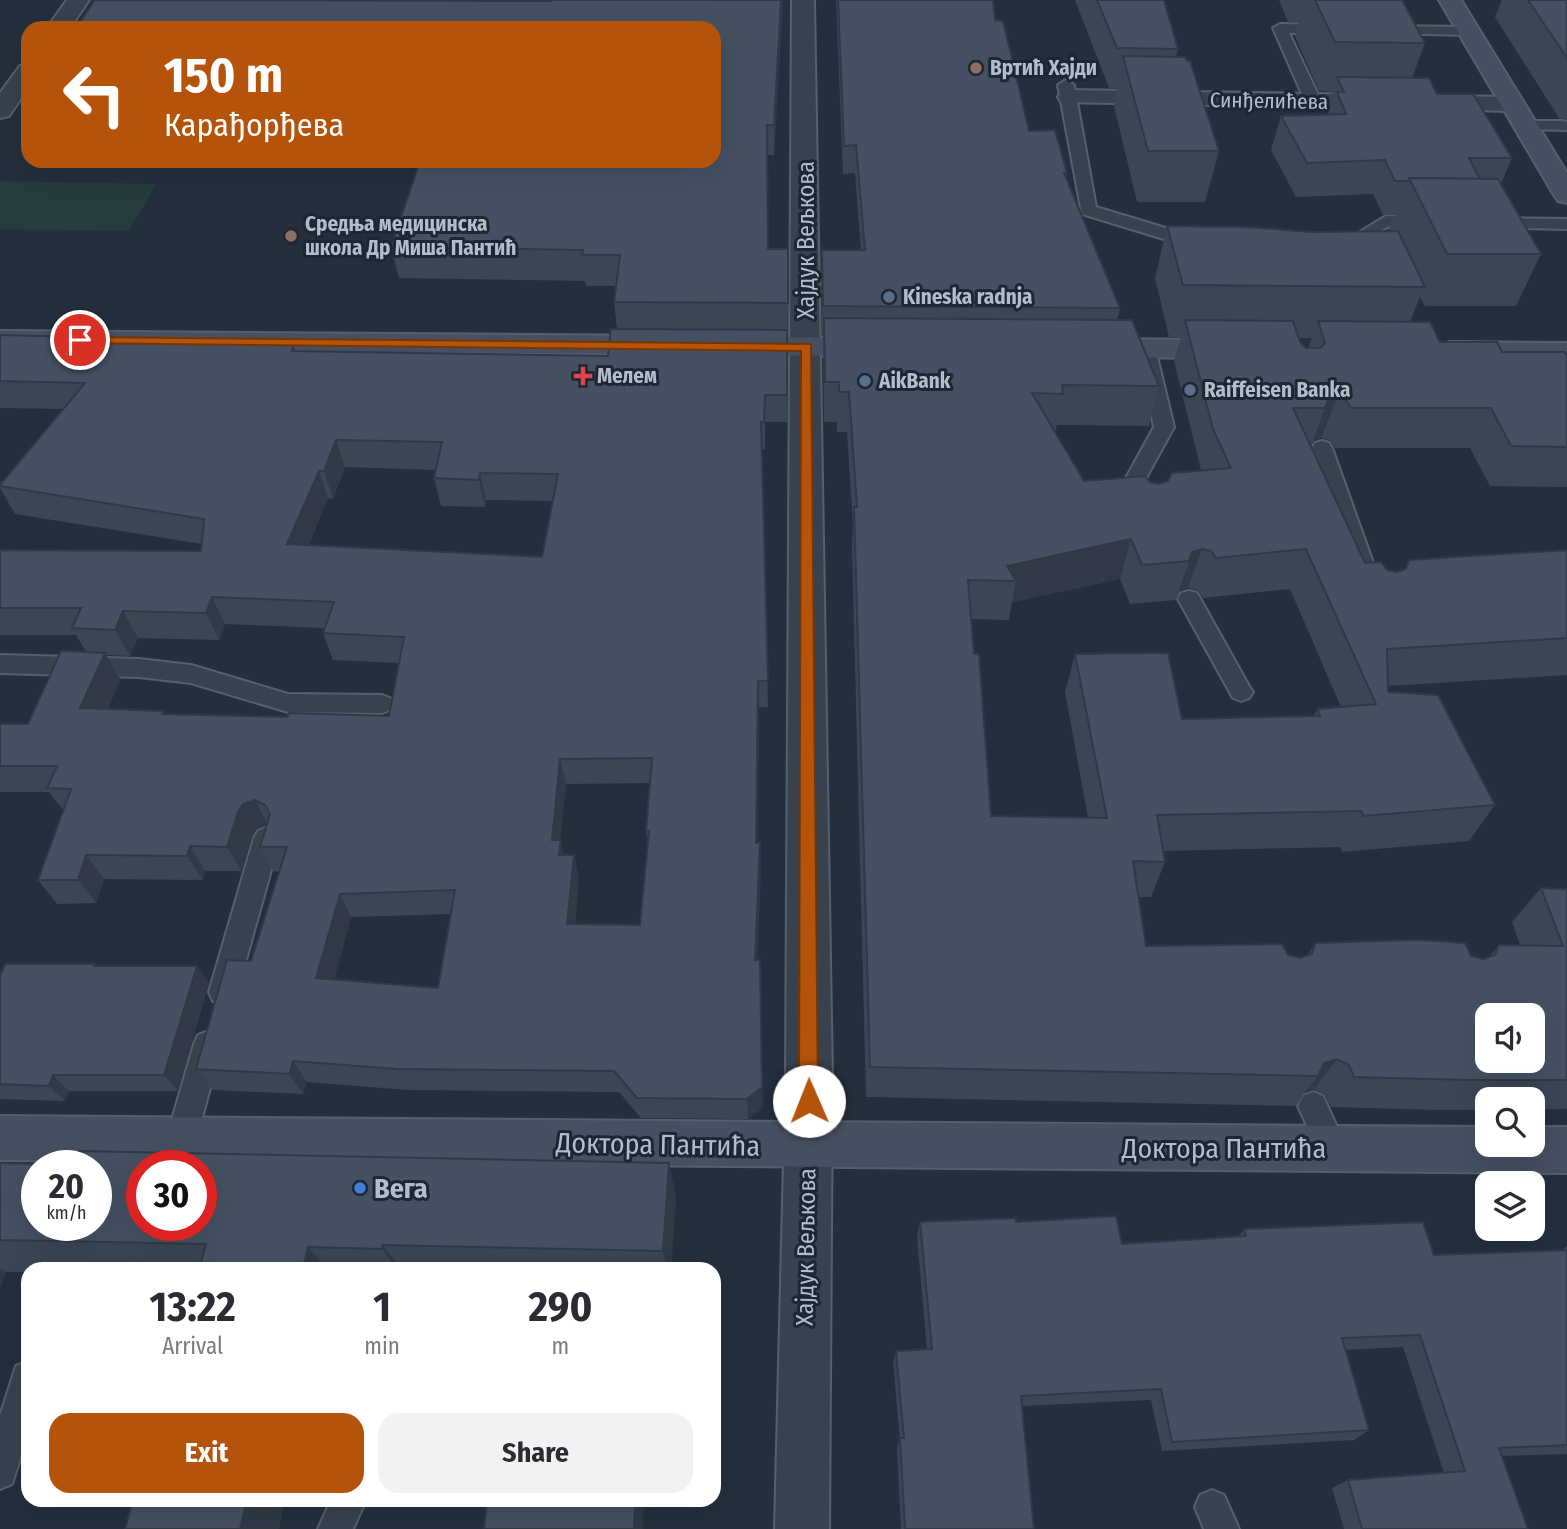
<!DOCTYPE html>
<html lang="en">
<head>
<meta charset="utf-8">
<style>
  :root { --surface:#fff; --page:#f2f2f3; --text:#2b2b33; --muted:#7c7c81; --accent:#b45309 }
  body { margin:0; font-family:"Fira Sans Condensed",sans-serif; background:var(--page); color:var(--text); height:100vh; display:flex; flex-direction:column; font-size:26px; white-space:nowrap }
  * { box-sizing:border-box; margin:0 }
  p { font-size:23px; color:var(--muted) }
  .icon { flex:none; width:38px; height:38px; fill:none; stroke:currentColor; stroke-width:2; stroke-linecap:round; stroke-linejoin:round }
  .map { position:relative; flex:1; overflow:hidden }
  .drawer { position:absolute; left:21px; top:1262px; width:700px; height:245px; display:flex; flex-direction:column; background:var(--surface); border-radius:21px; box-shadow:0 7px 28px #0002 }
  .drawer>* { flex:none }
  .hud { position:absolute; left:21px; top:21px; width:700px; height:147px; border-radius:21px; box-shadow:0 7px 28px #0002; background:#b45309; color:#fff; overflow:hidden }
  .tools { position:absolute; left:1475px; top:1003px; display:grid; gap:14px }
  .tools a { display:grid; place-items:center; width:70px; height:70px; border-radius:14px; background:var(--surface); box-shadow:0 7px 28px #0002; font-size:35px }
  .speed { position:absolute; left:21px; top:1150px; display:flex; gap:14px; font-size:35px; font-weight:700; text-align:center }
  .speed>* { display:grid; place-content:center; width:91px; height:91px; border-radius:50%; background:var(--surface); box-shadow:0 7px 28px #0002; line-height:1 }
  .speed small { font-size:18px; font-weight:400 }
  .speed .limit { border:10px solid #d22; background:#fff; color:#111 }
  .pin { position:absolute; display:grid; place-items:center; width:60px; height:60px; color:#fff; margin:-30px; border:4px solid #fff; border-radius:50%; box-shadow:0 2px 7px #0007 }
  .me { position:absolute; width:77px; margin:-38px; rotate:359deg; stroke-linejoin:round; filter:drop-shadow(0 0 5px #0008) }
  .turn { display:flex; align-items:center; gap:24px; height:147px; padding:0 28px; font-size:32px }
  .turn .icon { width:91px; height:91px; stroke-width:2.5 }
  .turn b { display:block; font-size:49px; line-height:60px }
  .eta { display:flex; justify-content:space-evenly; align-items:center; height:119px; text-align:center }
  .eta b { font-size:42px; font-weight:700; line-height:49px }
  .action { display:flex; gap:14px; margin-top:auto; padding:14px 28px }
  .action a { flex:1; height:80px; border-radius:21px; background:var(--accent); color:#fff; font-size:28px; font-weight:700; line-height:80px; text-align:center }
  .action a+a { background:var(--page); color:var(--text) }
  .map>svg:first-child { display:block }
  .green { fill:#263c3f }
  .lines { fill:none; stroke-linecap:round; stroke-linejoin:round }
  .lane-casing { stroke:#565f6c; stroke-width:4 }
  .street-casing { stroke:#565f6c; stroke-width:4 }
  .secondary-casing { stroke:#565f6c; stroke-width:4 }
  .lane { fill:#38414e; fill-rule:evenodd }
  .street { fill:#38414e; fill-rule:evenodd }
  .secondary { fill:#465061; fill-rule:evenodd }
  .wall { fill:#3b4654; fill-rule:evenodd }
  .shaded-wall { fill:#303945 }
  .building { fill:#455162; stroke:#303945; stroke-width:2; fill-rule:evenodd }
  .route { fill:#b45309; stroke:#753606; stroke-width:2 }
  .education-dot { fill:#8d6e63; stroke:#1d2633; stroke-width:2.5 }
  .service-dot { fill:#5c6f8a; stroke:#1d2633; stroke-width:2.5 }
  .health-dot { fill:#e0444e; stroke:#1d2633; stroke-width:2.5 }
  .shop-dot { fill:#3f7fe0; stroke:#1d2633; stroke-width:2.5 }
  .labels { text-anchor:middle; stroke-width:6; stroke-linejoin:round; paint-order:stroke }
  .far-poi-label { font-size:21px; font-weight:bold; fill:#b4bcc9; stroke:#1d2633; text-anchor:start }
  .far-street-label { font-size:21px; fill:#b4bcc9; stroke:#1d2633 }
  .street-label { font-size:24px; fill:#b4bcc9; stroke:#1d2633 }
  .near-street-label { font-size:28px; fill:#b4bcc9; stroke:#1d2633 }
  .near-poi-label { font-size:28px; font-weight:bold; fill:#b4bcc9; stroke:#1d2633; text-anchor:start }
</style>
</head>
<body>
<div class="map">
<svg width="1567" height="1529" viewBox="0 0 1567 1529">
  <rect width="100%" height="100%" fill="#242f3e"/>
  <path class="green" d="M0,181L156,184L129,231L0,229Z"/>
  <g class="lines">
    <g class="lane-casing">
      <g id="lane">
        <path d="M1280,24L1331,25L1338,29L1331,33H1289L1321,101L1319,104L1313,106L1305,101L1273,28Z"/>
        <path d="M1385,26L1468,27L1475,31L1468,35L1380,33L1378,30Z"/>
        <path d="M1066,80L1074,85L1096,207L1202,239L1205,243L1202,247H1190L1082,214L1058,85Z"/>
        <path d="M1524,121H1563L1567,122V130L1518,129L1516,126L1518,123Z"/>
        <path d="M1386,216L1424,217L1433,222C1422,234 1404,222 1390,226C1371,232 1358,259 1337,254L1334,250L1337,246Z"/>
        <path d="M1492,218L1567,219V229L1486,227L1483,223L1486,219Z"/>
        <path d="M1146,342L1155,348L1174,427L1146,478L1156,508L1152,513L1145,515L1138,513L1126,478L1154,427L1137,348Z"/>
        <path d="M1322,441L1329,443L1332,448L1377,574L1374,580L1366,582L1358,580L1355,574L1312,448L1315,443Z"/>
        <path d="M1189,591L1197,593L1249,686L1253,692L1249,698L1241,701L1233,698L1178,599L1181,593Z"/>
        <path d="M0,655L139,659L191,665L288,694L382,695L390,698L394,704L390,710L382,713L288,712L191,683L139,677L0,673Z"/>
        <path d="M267,827L276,831L280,838L237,992L233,1001L223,1004L213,1001L209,992L254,838L258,831Z"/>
        <path d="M208,1031L218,1035L222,1044L196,1140L197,1166H167L166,1140L194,1044L198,1035Z"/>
        <path d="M1313,1092L1323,1096L1347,1149L1342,1159L1332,1163L1322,1159L1298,1106L1303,1096Z"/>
        <path d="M28,1362V1434L12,1484L0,1489V1416L16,1366Z"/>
        <path d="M1212,1490L1224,1495L1239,1529H1204L1195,1507L1200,1495Z"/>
        <path d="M331,1500H366L353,1529H318Z"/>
      </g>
    </g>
    <g class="street-casing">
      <g id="street">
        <path d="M67,0H89L70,28H47Z"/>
        <path d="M792,0H814L832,1079L829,1529H775L786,1079Z"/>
        <path d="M28,64V88L9,116L0,118V93L20,66Z"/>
        <path d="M1070,90L1511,97L1520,99L1523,104L1520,109L1511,111L1061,102L1058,97L1061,92Z"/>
      </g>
    </g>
    <g class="secondary-casing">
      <g id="secondary">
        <path d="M1439,0H1461L1567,173V203L1558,201L1554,195Z"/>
        <path d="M0,331L662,336L672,339L677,345L672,351L662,354L0,349Z"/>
        <path d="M736,337L875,338L885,341L890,347L885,353L875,356L736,355L726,352L721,346L726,340Z"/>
        <path d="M1093,339L1229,340L1240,343L1244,349L1240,355L1229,358L1093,357L1082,354L1078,348L1082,342Z"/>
        <path d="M1450,342L1567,343V361L1450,360L1439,357L1435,351L1439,345Z"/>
        <path d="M0,1116L1488,1127V1144H1533V1127H1567V1173L0,1160Z"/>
      </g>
    </g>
    <use href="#lane" class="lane"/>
    <use href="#street" class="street"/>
    <use href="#secondary" class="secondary"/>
  </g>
  <g class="wall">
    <path d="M551,0H783L774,155H767L768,249L788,280L787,422H765V449H762L768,707H759L757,843H760L761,867L757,960L763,1107L748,1119L641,1118L619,1092L408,1090L307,1082L303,1094L213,1090L196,1069L251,961L280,872L273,871L260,847L266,825L257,829L252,837L242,871H205L203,880L104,879L96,903L57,904L38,880L63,810L49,792H0V724H28L86,652L76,635H0V550L201,551L202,544L15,514L0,488V485L63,409L0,408V335L79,337L82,343L294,344L296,351L608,356L617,329L614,302L616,286H586L585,281L399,278L391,247L543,1ZM345,467L436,470L434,478L441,506L485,507L486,500L553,501L542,557L309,545L328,498L333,499ZM225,624L325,628L323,633L333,660L399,663L389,716L287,717L166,715L164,711L108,709L120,679L106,655L130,656L138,638L219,640ZM650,783L646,831L648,844L640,925L575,924L579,879L574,855H564L560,840L566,784ZM451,914L438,988L334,980L351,917Z"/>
    <path d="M836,0H993L995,20L1029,131L1067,173L1066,177L1120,308L1117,320L1159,386L1149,426L1057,425L1055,433L1084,481L1150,482L1159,484L1201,470L1174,361L1181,337H1169L1155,278L1167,226L1312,232L1390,231L1389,229L1395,215H1383L1373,194L1296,197L1271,150L1281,116L1329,114L1327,110L1333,92L1319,91L1295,36L1299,22H1288L1279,0H1402L1425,43L1412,78L1437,94L1512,158L1501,184L1541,254L1516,306H1425L1420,297L1410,322L1440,342L1502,352L1567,356V487L1490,486L1470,448H1335L1330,440L1321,438L1313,442L1311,446L1365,563L1396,572L1405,569L1409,560L1567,550V675L1388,686V692L1495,805L1469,841L1342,852L1340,847L1163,851L1165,862L1151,897H1138L1146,946L1288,955L1300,958L1307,956L1315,943L1471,956L1483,959L1489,957L1499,945H1520L1512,922L1541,888L1567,889V1109L1533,1110V1099H1488V1110H1439L1331,1107L1325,1095L1314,1090L1305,1092L1296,1106L866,1097L852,547L853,523L847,432H837V422H824L823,335H822L821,279L822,250H861L855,173L843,174ZM1298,338H1312L1308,348H1306L1300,342ZM1120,579L1130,604L1176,600L1179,592L1188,588L1198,590L1203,598L1290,589L1341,707L1317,709L1314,716L1182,719L1075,654L1065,692L1088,818L991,816L971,619L1009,620L1012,602Z"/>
    <path d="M1075,0H1164L1178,49L1176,57L1219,151L1205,202H1137L1114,106L1117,88H1109Z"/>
    <path d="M1502,0H1567V120L1559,118L1495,17Z"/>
    <path d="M95,964L97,966H197L209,983L178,1091H69L65,1101L0,1099V976Z"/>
    <path d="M0,1163L74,1165L669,1163L676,1199L671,1269H28V1272H6L0,1289Z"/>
    <path d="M920,1222H1016L1122,1244L1238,1237L1244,1229L1434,1255L1561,1251L1567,1246V1454L1502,1456L1528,1529H1344L1332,1488L1348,1480L1444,1473L1403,1347L1345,1350L1369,1430L1354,1440L1162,1451L1151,1400L1022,1406L1034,1529H901L897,1448L900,1439L893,1362L896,1351L927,1350L917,1236Z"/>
  </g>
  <g class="shaded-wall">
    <path d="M781,0H783L774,155V125Z"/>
    <path d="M1337,398L1321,438L1313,442L1310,448L1328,401Z"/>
    <path d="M336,440L345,467L333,499L324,471Z"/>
    <path d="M319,471L328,498L298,571L287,544Z"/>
    <path d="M480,473L486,500L485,507L479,480Z"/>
    <path d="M1131,539L1120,579L1012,602L1016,581L1007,566Z"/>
    <path d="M1202,549L1188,588L1179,592L1176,600L1192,552Z"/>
    <path d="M212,597L225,624L219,640L206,613Z"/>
    <path d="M123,611L138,638L130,656L115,630Z"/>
    <path d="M105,653L120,679L97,734L80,708Z"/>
    <path d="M758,681L759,707L757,867L756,843Z"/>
    <path d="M560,759L566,784L558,864L552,840Z"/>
    <path d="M255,800L268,825L257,829L252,837L242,871L227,847L238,812L243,804Z"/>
    <path d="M561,840L566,864L559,855Z"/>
    <path d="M760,843L761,867L756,982L755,960Z"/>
    <path d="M190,846L205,871L203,880L187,856Z"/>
    <path d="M86,855L104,879L96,903L78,880Z"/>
    <path d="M574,855L579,879L573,948L567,924Z"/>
    <path d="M340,894L351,917L329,1001L316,978Z"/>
    <path d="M760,960L763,1107L748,1119L747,1099Z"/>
    <path d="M197,966L209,983L178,1091L164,1075Z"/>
    <path d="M1337,1059L1314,1090L1305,1092L1318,1076L1324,1063Z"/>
    <path d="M293,1061L307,1082L303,1094L289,1074Z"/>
    <path d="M53,1075L69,1091L65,1101L49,1086Z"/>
    <path d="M669,1163L676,1199L671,1269H667L663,1251Z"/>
    <path d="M383,1245L401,1269H397L382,1249Z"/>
    <path d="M308,1247L327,1269H303Z"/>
    <path d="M0,1268L6,1272L0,1289Z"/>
    <path d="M247,1500H285L279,1529H240Z"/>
    <path d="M635,1500H644L643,1529H634Z"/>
  </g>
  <g class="building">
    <path d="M95,0L551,1V0H781L774,125H767L768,249H788V303L614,302L620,255H582L583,250L391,247L420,161H714V28H76Z"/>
    <path d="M838,0H993L995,20L1003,21L1029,131L1055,130L1067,173H1064L1120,308L823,306L822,250H865L856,145L844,146Z"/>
    <path d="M1097,0H1164L1178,49L1117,48Z"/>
    <path d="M1315,0H1402L1425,43L1335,42Z"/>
    <path d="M1528,0H1567V58Z"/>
    <path d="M1123,56L1185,57L1187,61H1190L1219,151H1148Z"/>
    <path d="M1337,77L1429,78L1437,94H1473L1512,158H1469L1480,179L1409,178L1408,181H1395L1385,160L1307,163L1281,116L1346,114L1337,92H1344Z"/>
    <path d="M1409,178L1498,179L1541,254H1447Z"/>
    <path d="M1167,226L1245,227L1312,232L1398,231L1425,287L1183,285Z"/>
    <path d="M824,318L1132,320L1159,386L1062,385L1063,394L1032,393L1084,481L1145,476L1150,482L1159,484L1168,481L1172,473L1231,468L1213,429L1185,320L1293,321L1300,342L1306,348H1320L1325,343L1318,321L1430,322L1440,342H1497L1502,352H1565L1567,356V447L1511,446L1491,408H1351L1346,400L1337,398L1328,401L1325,408H1293L1365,563L1381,562L1387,570L1396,572L1406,569L1409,560L1567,550V638L1387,649L1388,692L1438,695L1495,805L1364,816L1361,811L1157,815L1165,862L1133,861L1146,946L1282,944L1288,955L1300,958L1312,954L1315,943L1417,940L1465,943L1471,956L1483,959L1495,955L1499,945L1563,946L1541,888L1567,889V1080H1467L1354,1077L1349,1065L1337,1059L1324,1063L1318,1076L870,1067L854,507H857L849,392H839V382H825ZM1131,539L1142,565L1189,561L1192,552L1202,549L1211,551L1216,558L1306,549L1376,704L1317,709L1320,716L1182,719L1168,653L1075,654L1107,818L991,816L979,654H974L968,580L1016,581L1007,566ZM1488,1015H1533V1060H1488Z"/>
    <path d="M611,329L787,330V395H765L764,422H761L768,681H758L756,843H760L755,960H760L762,1087L747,1099L637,1098L614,1071L397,1069L293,1061L289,1074L196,1069L227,960L251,961L287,847H260L270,814L265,805L255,800L243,804L238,812L227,847L190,846L187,856L86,855L78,880H38L71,789L47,788L57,766H0V724H28L61,651L105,653L80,708L164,711L162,714L287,717L289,713L389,716L404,637L323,633L334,602L212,597L206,613L123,611L115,630L72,628L81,608H0V550L201,551L204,519L0,486V485L85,383L0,381V335L79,337L75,343L294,344L292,351L608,356ZM336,440L442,442L434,478L479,480L480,473L558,474L542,557L287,544L319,471H324ZM652,758L646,831H649L640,925L567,924L574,855H559L561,840H552L560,759ZM455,890L438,988L316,978L340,894Z"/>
    <path d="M5,964H95L94,966H197L164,1075H53L49,1086L0,1084V976Z"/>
    <path d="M79,1151L669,1163L663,1251L383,1245L382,1249L308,1247L303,1269H199L206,1244L0,1240V1163L74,1165ZM37,1166H96V1225H37ZM142,1166H201V1225H142Z"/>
    <path d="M1116,1216L1122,1244L1246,1236L1244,1229L1423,1222L1434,1255L1567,1250V1445L1499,1448L1528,1529H1362L1348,1480L1465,1471L1420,1335L1342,1338L1369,1430L1172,1442L1161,1389L1021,1396L1034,1529H905L900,1438H904L896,1351L932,1349L920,1222L1016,1218V1222Z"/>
    <path d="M133,1500H247L240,1529H125Z"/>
    <path d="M487,1500H635L634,1529H484Z"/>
  </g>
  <path class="route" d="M80,337L811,344L818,1101L815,1107L809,1110L802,1107L799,1101L801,351L75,343V338Z"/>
  <g class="education-dot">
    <circle cx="976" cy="68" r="7"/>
    <circle cx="291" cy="236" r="7"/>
  </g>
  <g class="service-dot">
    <circle cx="889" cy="297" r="7"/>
    <circle cx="865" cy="381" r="7"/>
    <circle cx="1190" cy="390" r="7"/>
  </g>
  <path class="health-dot" d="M579.5 365.5h7v7h7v7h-7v7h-7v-7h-7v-7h7z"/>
  <circle class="shop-dot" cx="360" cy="1188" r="7"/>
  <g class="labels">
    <g class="far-poi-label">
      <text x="990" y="75">Вртић Хајди</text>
      <text x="305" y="231">Средња медицинска<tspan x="305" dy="24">школа Др Миша Пантић</tspan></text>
      <text x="903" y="304">Kineska radnja</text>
      <text x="597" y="383">Мелем</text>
      <text x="879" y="388">AikBank</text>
      <text x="1204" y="397">Raiffeisen Banka</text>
    </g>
    <g class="far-street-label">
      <text transform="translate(1269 101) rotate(1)" y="7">Синђелићева</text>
    </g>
    <g class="street-label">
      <text transform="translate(806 240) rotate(-90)" y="8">Хајдук Вељкова</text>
      <text transform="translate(806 1247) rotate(-89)" y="8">Хајдук Вељкова</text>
    </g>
    <g class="near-street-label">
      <text transform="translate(658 1144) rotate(1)" y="10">Доктора Пантића</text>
      <text x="1224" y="1158">Доктора Пантића</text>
    </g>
    <g class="near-poi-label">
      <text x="374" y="1198">Вега</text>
    </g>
  </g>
</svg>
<div class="tools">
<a><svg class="icon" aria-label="sound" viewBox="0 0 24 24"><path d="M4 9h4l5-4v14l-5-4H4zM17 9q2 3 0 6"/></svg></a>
<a><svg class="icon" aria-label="search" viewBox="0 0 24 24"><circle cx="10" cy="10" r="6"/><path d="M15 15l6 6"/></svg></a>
<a><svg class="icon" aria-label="layers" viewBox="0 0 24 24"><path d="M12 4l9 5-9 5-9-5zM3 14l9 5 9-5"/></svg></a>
</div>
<div class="speed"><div>20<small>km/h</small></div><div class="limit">30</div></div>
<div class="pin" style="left:80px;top:340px;background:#d93025"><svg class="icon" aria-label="arrive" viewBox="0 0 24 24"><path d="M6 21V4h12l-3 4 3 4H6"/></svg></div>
<svg class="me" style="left:809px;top:1101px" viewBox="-20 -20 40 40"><circle r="19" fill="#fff"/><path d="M0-13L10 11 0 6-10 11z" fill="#b45309"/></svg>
<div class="hud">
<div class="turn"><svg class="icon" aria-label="left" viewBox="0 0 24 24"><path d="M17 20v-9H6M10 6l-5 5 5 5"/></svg><div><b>150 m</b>Карађорђева</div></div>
</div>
<section class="drawer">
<div class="eta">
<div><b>13:22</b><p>Arrival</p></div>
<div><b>1</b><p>min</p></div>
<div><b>290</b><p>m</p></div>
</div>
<div class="action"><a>Exit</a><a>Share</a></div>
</section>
</div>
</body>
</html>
